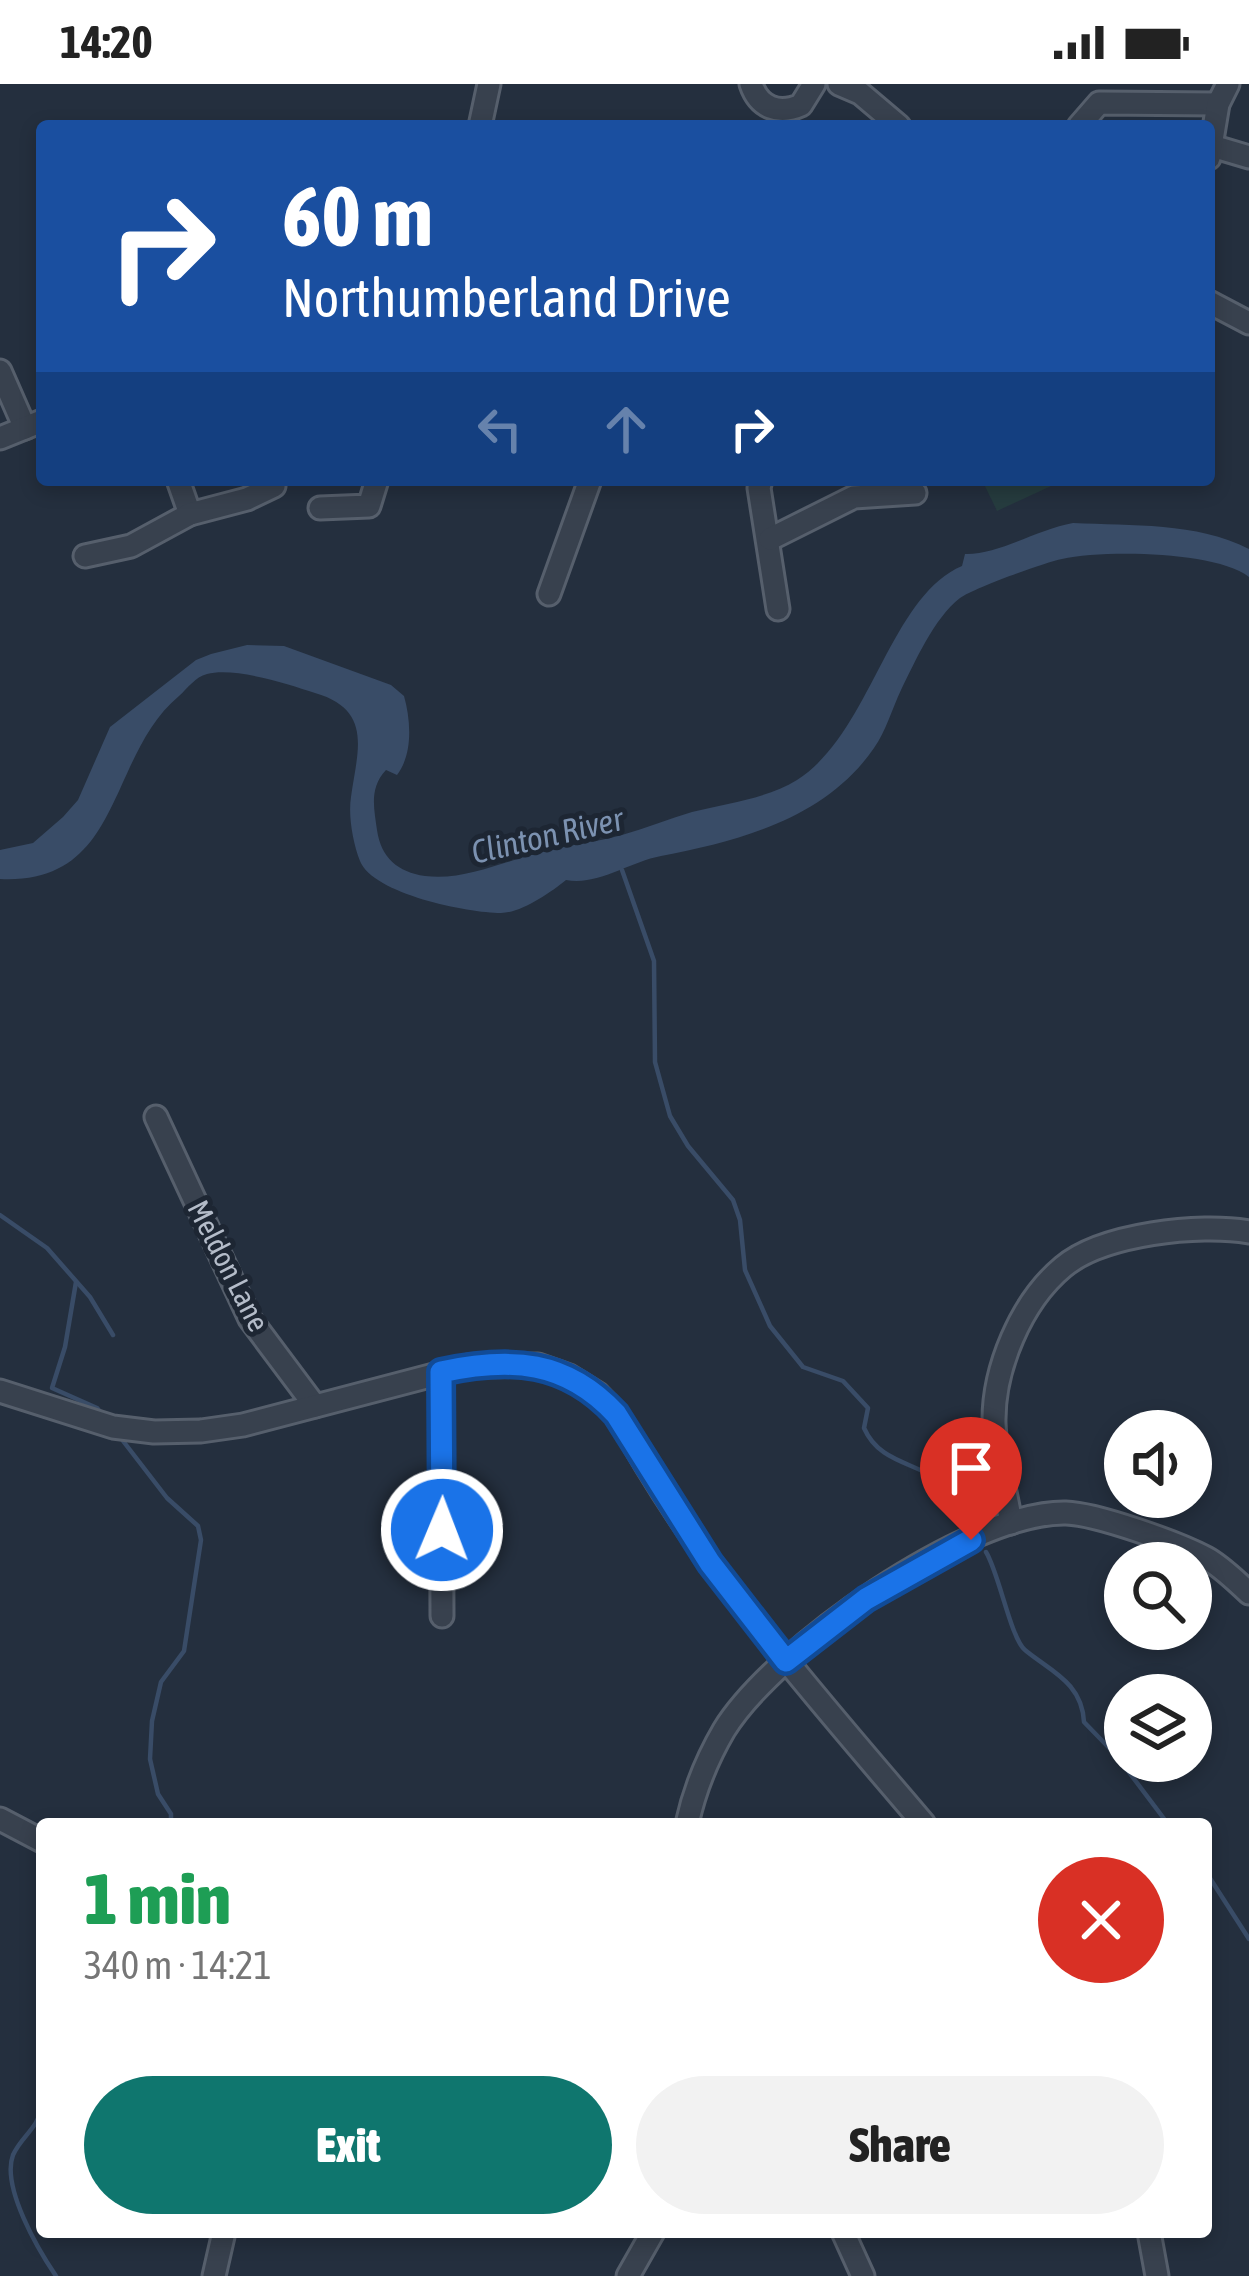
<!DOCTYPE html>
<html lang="en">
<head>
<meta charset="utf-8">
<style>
  :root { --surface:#fff; --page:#f2f2f2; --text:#222; --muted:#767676; --accent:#0f766e }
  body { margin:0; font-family:"Asap Condensed",sans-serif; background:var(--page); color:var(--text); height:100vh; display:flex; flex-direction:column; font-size:45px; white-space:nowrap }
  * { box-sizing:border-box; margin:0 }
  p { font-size:39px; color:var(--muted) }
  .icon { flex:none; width:66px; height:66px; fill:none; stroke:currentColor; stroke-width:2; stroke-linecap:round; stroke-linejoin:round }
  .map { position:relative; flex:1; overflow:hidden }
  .drawer { position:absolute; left:36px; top:1734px; width:1176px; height:420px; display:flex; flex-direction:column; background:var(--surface); border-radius:12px; box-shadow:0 6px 18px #0003 }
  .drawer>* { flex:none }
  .top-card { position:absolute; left:36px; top:36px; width:1179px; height:366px; border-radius:12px; box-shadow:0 6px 18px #0003; background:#1a4fa0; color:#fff; overflow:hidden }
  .buttons { position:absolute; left:1104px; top:1326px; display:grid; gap:24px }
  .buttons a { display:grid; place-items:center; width:108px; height:108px; border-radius:50%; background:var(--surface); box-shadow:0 6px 18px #0003; font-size:60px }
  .pin { position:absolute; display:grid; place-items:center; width:102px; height:102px; color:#fff; margin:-123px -51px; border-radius:50% 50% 50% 0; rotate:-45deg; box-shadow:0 0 12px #0007 }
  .pin .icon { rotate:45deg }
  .me { position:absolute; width:132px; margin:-66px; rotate:1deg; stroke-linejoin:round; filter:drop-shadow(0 0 9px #0008) }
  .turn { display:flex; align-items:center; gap:42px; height:252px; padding:0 48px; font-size:54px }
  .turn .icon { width:156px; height:156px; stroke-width:2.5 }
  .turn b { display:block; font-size:84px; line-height:102px }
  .lanes { display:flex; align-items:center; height:114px; padding:0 48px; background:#0003; justify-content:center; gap:60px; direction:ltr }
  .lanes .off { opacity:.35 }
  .round { display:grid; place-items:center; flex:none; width:126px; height:126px; border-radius:63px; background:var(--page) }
  .overview { display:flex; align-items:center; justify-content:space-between; height:204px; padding:0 48px }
  h1 { font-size:72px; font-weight:800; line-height:90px; color:#1e9e55 }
  .button { display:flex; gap:24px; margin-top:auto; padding:24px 48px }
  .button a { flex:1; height:138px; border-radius:72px; background:var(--accent); color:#fff; font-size:48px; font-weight:800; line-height:138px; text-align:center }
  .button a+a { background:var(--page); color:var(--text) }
  .status { display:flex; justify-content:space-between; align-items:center; height:84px; padding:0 60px; background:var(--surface); direction:ltr }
  .status svg { height:33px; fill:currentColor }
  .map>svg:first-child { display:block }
  .green { fill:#263c3f }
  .water { fill:#394c67 }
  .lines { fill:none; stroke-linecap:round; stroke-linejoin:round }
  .stream { stroke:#394c67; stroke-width:4.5 }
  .minor-casing { stroke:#565f6c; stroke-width:27 }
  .minor { stroke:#38414e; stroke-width:21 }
  .route-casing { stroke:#114b97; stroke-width:30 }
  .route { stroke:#1a73e8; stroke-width:21 }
  .labels { text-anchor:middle; stroke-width:10; stroke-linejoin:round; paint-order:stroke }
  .street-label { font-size:30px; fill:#b4bcc9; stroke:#1d2633 }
  .water-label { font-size:33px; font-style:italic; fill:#7c92b1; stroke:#1d2633 }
</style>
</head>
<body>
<div class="status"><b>14:20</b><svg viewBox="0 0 49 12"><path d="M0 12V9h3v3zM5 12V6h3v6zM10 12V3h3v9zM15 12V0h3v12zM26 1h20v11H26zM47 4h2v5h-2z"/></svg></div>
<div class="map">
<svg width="1249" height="2192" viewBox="0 0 1249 2192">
  <rect width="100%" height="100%" fill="#242f3e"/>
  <path class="green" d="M982,396H1064L997,427Z"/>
  <path class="water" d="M1073,439C1132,442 1196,438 1249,465V493C1215,467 1104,466 1062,475C1043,479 974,504 960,514C934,534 915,578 901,606C892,625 886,647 874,664C826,734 740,757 661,772C629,778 598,802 566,796C550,809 521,829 501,829C468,829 373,810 360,777C353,759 348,732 351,713C357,668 374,626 315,609C288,600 235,583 207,590C195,593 188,604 179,612C106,673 124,801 0,795V766L33,759L63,733L78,716L110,643L196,576L211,570L247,561L284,562L391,601L404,612C411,637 413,670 397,691L386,686C369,704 374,724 377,746C381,774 398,788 425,792C465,797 504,777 542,768C568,761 596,758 622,751C646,744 669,735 692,728C727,719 766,715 797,696C871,649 889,513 962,482L965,470C998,471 1038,445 1073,439Z"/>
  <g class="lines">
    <g class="stream">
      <path d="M622,786L654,877L655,978L670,1032L688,1062L733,1116L740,1136L745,1186L770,1242L803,1283L843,1297L868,1324L864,1344C885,1392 944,1372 969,1433"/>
      <path d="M0,1131L47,1164L90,1213L113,1251"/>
      <path d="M76,1198L65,1263L52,1304L97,1324L102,1330"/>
      <path d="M120,1353L167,1414L198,1442L201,1456L184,1567L161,1598L152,1637L150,1675L158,1710L171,1730V1740"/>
      <path d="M986,1468C999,1489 1011,1555 1025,1566C1050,1587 1082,1598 1084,1638L1116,1671L1168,1740"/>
      <path d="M1206,1788L1249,1855"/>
      <path d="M42,2024C37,2045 21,2053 13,2071C1,2103 39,2167 56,2192"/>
    </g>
    <g class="minor-casing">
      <g id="minor">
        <path d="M751,0C759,24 779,31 801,21L814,0"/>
        <path d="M839,0L860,9L899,42"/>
        <path d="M480,42L489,0"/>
        <path d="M1079,42L1099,19L1218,20"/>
        <path d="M1212,62L1249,73"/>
        <path d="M1209,74L1218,20L1228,0"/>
        <path d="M1209,218L1249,239"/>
        <path d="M0,287L25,344"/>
        <path d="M0,354L42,337"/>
        <path d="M178,396L190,430"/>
        <path d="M761,396L759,404L778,525"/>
        <path d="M320,424L369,422L377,396"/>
        <path d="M770,455L854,413L915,409"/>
        <path d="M85,472L131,462L190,430L247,415L274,402"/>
        <path d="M549,510L590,396"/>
        <path d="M156,1033L250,1235L315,1322"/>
        <path d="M441,1288L442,1532"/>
        <path d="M0,1307L113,1343L154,1348L201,1347L243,1341L468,1282L538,1281L569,1292L598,1310L617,1330C698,1482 813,1609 924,1740"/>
        <path d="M1011,1439C1006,1407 995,1371 994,1339C993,1285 1021,1218 1063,1183C1102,1150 1200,1139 1249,1148"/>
        <path d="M0,1735L42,1757"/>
        <path d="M687,1740C694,1708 707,1675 724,1646C774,1565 969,1427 1066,1429C1097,1430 1178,1459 1206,1474C1221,1482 1236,1497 1249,1509"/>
        <path d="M843,2148L863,2192"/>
        <path d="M1149,2148L1157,2192"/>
        <path d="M214,2192L224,2148"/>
        <path d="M628,2192L653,2148"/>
      </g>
    </g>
    <use href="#minor" class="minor"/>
  </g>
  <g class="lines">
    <g class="route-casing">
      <path id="route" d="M442,1446L441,1288C511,1273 566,1276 616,1330L710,1479L786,1577L866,1515L971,1456"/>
    </g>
    <use href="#route" class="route"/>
  </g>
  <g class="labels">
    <g class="street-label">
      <text transform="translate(228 1182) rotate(63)" y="10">Meldon Lane</text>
    </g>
    <g class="water-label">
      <text transform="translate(547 751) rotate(-13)" y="12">Clinton River</text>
    </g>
  </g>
</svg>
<div class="buttons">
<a><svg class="icon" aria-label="sound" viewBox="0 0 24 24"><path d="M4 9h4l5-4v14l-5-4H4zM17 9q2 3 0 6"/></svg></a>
<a><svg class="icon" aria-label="search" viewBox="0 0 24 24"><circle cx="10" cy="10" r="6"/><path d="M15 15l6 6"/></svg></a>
<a><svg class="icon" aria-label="layers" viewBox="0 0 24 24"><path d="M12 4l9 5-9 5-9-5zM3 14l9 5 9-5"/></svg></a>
</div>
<div class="pin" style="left:971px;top:1456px;background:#d93025"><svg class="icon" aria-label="arrive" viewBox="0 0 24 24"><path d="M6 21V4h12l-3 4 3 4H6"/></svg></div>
<svg class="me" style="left:442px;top:1446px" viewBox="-20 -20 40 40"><circle r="17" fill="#1a73e8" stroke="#fff" stroke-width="3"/><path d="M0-11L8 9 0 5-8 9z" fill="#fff"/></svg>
<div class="top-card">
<div class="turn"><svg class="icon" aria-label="right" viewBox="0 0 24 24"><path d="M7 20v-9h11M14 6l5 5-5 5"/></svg><div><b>60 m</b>Northumberland Drive</div></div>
<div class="lanes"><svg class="icon off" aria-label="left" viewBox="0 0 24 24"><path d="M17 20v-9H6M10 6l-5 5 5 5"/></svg><svg class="icon off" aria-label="ahead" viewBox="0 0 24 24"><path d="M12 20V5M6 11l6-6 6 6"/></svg><svg class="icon" aria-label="right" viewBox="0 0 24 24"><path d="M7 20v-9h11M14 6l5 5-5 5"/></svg></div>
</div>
<section class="drawer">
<div class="overview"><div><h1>1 min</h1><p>340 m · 14:21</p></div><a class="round" style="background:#d93025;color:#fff"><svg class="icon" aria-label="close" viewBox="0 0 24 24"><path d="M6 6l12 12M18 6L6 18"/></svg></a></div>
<div class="button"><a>Exit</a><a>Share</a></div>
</section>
</div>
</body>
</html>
